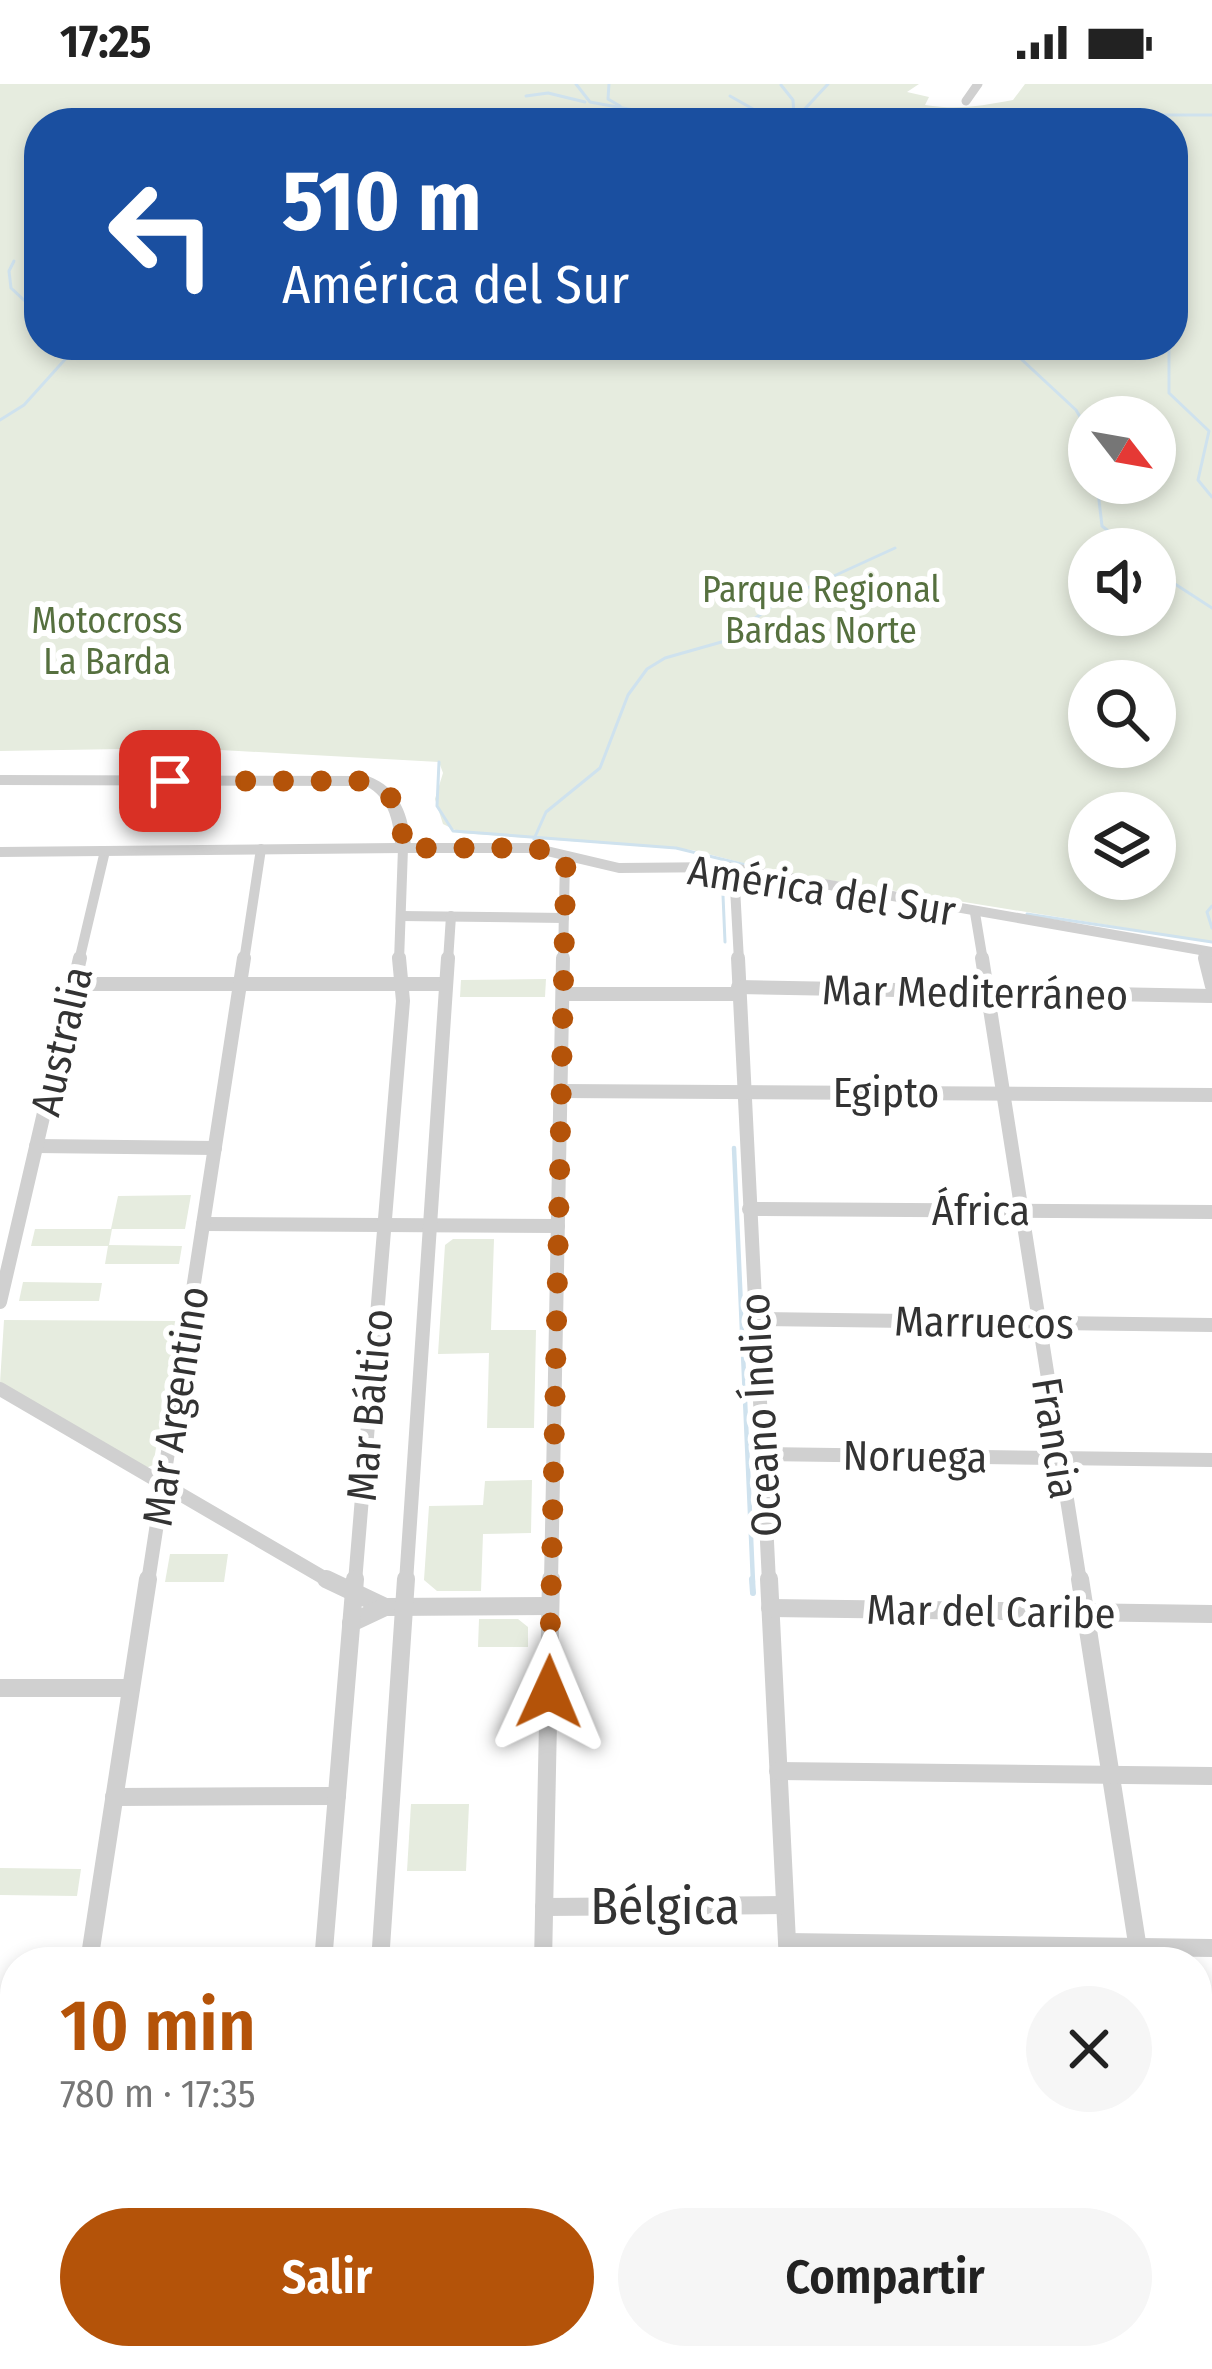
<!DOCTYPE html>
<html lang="es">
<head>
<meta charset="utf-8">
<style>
  :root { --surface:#fff; --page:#f6f6f6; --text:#222; --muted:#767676; --accent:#b45309 }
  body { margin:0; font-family:"Fira Sans Condensed",sans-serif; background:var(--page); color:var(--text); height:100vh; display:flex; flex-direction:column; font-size:45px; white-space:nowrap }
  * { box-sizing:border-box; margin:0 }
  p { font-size:39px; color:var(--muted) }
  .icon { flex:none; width:66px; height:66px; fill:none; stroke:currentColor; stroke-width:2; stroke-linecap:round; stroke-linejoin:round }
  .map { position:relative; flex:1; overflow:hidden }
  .side { position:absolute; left:0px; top:1863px; width:1212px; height:423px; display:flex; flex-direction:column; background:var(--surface); border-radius:48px 48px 0 0; box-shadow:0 6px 18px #0003 }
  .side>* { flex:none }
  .guide { position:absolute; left:24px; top:24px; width:1164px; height:252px; border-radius:48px; box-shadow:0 6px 18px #0003; background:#1a4fa0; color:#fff; overflow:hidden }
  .needle { width:78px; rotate:121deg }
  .fabs { position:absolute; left:1068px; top:312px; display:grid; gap:24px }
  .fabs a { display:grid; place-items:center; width:108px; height:108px; border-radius:50%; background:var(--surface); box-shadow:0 6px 18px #0003; font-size:60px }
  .pin { position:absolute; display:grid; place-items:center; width:102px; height:102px; color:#fff; margin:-51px; border-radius:24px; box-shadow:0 6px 18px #0006 }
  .me { position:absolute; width:132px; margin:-66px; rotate:1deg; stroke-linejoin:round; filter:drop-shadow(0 0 9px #0008) }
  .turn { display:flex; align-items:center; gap:42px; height:252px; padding:0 60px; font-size:54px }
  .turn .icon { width:156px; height:156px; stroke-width:2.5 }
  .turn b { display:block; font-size:84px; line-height:102px }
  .round { display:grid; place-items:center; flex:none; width:126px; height:126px; border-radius:63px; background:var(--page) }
  .summary { display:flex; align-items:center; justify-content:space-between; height:204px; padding:0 60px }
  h1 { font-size:72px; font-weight:600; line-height:90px; color:var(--accent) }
  .button { display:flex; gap:24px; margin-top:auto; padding:24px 60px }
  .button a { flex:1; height:138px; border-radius:72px; background:var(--accent); color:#fff; font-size:48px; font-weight:600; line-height:138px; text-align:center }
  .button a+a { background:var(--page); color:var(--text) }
  .status { display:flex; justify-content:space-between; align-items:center; height:84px; padding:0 60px; background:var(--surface); direction:ltr }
  .status svg { height:33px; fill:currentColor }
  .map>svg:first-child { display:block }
  .green { fill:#e6ecdf; fill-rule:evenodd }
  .water { fill:#cfe2ee }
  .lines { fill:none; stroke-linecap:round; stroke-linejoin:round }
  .stream-far2 { stroke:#cfe2ee; stroke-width:3 }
  .stream-far1 { stroke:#cfe2ee; stroke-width:4.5 }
  .stream { stroke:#cfe2ee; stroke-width:6 }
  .minor-far3 { stroke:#d0d0d0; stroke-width:9 }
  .minor-far2 { stroke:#d0d0d0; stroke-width:10 }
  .minor-far1 { stroke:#d0d0d0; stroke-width:14 }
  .minor { stroke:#d0d0d0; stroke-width:18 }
  .tertiary { fill:#d0d0d0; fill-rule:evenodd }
  .route { stroke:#b45309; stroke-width:21; stroke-dasharray:0 37.8 }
  .labels { text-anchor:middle; stroke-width:12; stroke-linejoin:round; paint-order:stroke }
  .far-park-label { font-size:36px; fill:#56703f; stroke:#fff }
  .street-label { font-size:42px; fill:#333; stroke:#fff }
  .near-street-label { font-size:51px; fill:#333; stroke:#fff }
</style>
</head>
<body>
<div class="status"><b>17:25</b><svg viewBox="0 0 49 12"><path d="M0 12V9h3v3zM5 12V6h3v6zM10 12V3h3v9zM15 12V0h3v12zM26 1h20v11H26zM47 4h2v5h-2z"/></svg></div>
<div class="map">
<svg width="1212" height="2285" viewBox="0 0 1212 2285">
  <rect width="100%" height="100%" fill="#fff"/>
  <g class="green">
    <path d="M0,0H919L907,8L929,13L925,21C958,26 981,22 1013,16L1025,0H1212V858L779,788L692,766L461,749L443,740L435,715L443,689L439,678L185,664L0,667ZM39,39H1173V261H39ZM1089,333H1155V399H1089ZM1089,465H1155V531H1089ZM1089,597H1155V663H1089ZM1089,729H1155V795H1089Z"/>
    <path d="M546,895L545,913H460L461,896Z"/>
    <path d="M191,1111L185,1145H112L109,1161L182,1162L179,1180H105L108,1162H31L35,1145H111L118,1112Z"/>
    <path d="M453,1155H494L491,1246H536L534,1344H487L489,1269L438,1270L445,1161Z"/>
    <path d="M23,1198L102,1199L99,1217H19Z"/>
    <path d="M4,1236L179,1237L153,1381L146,1384L0,1299Z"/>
    <path d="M532,1396L531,1449L483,1450L481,1507H437L424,1496L429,1422L483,1421L485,1397Z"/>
    <path d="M170,1470H228L224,1498H165Z"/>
    <path d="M479,1535H518L528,1543V1563H478Z"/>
    <path d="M411,1720H469L466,1787H407Z"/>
    <path d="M0,1784L81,1785L77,1812L0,1811Z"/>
  </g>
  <path class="water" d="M0,2066L15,2072V2271H340L360,2285H0Z"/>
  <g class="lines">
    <g class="stream-far2">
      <path d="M576,0L590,18L639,27L660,39"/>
      <path d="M609,0L608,15L620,22"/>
      <path d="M781,1L793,16L794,32"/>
      <path d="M526,12L548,9L585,18"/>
      <path d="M730,12L753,25L754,39"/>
      <path d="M1137,31H1212"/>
      <path d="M768,39L802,28L828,0"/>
      <path d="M14,177L9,187L11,204L39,230"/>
      <path d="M1006,261L1076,326L1089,348"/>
      <path d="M1169,261V309L1209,347L1198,396L1212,413"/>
      <path d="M0,336L24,321L78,261"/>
      <path d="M1097,399L1102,442L1131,465"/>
      <path d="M1155,487L1212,524"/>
      <path d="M439,678L437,722L453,747L676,764L750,782"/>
      <path d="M534,755L546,728L600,684L628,611L647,585L665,574L725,557L777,518L895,464"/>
      <path d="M722,788L725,858"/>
      <path d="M1212,822L1207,828L1212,844"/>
      <path d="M1027,830L1212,858"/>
    </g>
    <path class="stream-far1" d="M734,1064L753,1498"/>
    <path class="stream" d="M752,1495L753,1509"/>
    <path class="minor-far3" d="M966,17L978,0"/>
    <g class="minor-far2">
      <path d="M734,785L739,877"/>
      <path d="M975,829L983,877"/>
      <path d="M401,832L564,834"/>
      <path d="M1203,867L1206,877"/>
      <path d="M79,877L105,767"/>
      <path d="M244,877L261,765"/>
      <path d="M399,877L403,764H534L619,784L727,783L1212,868"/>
      <path d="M448,877L451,832"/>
      <path d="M563,877L565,773"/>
    </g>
    <g class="minor-far1">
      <path d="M738,874L769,1498"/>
      <path d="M982,874L1080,1498"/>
      <path d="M1205,874L1212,902"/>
      <path d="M74,900H446"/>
      <path d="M738,903L1212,912"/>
      <path d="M563,910H738"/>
      <path d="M561,1007L1212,1011"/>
      <path d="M36,1062L215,1064"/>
      <path d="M749,1125L1212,1128"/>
      <path d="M203,1140L558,1142"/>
      <path d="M0,1218L80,874"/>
      <path d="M755,1235L1212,1241"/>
      <path d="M0,1305L331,1498"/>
      <path d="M762,1370L1212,1376"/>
      <path d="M148,1498L244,874"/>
      <path d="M355,1498L403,917L399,874"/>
      <path d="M406,1498L448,874"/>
      <path d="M551,1498L563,874"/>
    </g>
    <g class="minor">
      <path d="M326,1495L385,1523"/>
      <path d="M769,1495L788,1878"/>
      <path d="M1080,1495L1140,1878"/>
      <path d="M770,1524L1212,1530"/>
      <path d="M351,1539L385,1523L550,1522"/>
      <path d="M0,1604H131"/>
      <path d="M778,1687L1212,1692"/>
      <path d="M114,1713L337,1712"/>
      <path d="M544,1823L785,1821"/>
      <path d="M787,1858L1212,1864"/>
      <path d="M89,1878L148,1495"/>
      <path d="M323,1878L355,1495"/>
      <path d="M380,1878L406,1495"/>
      <path d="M543,1878L551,1495"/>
      <path d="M0,1955L15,1959"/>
      <path d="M1197,2068H1212"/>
      <path d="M1197,2239L1204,2285"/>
      <path d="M808,2271L809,2285"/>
    </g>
    <path class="tertiary" d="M0,691L368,692C400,704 409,732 411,764L403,769L0,773V763L395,759C393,734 388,714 366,702L0,701Z"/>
  </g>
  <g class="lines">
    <path class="route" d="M170,697H368C396,706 403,736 403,764H534L566,773L549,1608"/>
  </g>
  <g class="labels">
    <g class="far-park-label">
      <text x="821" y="518">Parque Regional<tspan x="821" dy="41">Bardas Norte</tspan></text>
      <text x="107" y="549">Motocross<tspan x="107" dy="41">La Barda</tspan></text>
    </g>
    <g class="street-label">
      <text transform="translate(822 806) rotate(9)" y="15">América del Sur</text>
      <text transform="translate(975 908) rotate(1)" y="15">Mar Mediterráneo</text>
      <text transform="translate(61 957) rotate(-77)" y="15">Australia</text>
      <text x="886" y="1023">Egipto</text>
      <text x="981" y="1141">África</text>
      <text transform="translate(984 1238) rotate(1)" y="15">Marruecos</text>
      <text transform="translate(369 1321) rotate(-85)" y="15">Mar Báltico</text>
      <text transform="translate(175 1322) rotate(-81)" y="15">Mar Argentino</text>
      <text transform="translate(760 1331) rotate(-93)" y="15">Oceano Índico</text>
      <text transform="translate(1056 1354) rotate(81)" y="15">Francia</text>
      <text transform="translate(915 1372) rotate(1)" y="15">Noruega</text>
      <text transform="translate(991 1527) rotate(1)" y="15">Mar del Caribe</text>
    </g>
    <g class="near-street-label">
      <text x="665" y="1840">Bélgica</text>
    </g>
  </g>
</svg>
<div class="fabs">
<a><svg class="needle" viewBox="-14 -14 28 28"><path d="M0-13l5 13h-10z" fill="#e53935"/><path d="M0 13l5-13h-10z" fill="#767676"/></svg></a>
<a><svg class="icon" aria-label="sound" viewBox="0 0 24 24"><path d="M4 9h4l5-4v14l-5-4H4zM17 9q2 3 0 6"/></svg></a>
<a><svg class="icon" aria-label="search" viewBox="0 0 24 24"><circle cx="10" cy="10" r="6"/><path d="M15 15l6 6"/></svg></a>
<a><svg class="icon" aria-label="layers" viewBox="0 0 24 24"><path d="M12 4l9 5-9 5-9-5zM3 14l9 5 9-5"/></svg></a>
</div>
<div class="pin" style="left:170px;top:697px;background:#d93025"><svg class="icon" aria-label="arrive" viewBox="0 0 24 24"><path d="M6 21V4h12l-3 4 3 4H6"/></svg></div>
<svg class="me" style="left:549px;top:1608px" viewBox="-20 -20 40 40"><path d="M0-17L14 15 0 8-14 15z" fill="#b45309" stroke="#fff" stroke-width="4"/></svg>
<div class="guide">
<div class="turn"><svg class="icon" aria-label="left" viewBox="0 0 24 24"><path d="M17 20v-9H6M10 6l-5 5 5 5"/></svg><div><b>510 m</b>América del Sur</div></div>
</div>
<section class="side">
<div class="summary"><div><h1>10 min</h1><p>780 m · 17:35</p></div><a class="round"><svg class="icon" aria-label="close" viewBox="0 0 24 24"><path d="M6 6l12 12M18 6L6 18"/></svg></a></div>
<div class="button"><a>Salir</a><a>Compartir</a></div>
</section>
</div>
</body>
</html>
